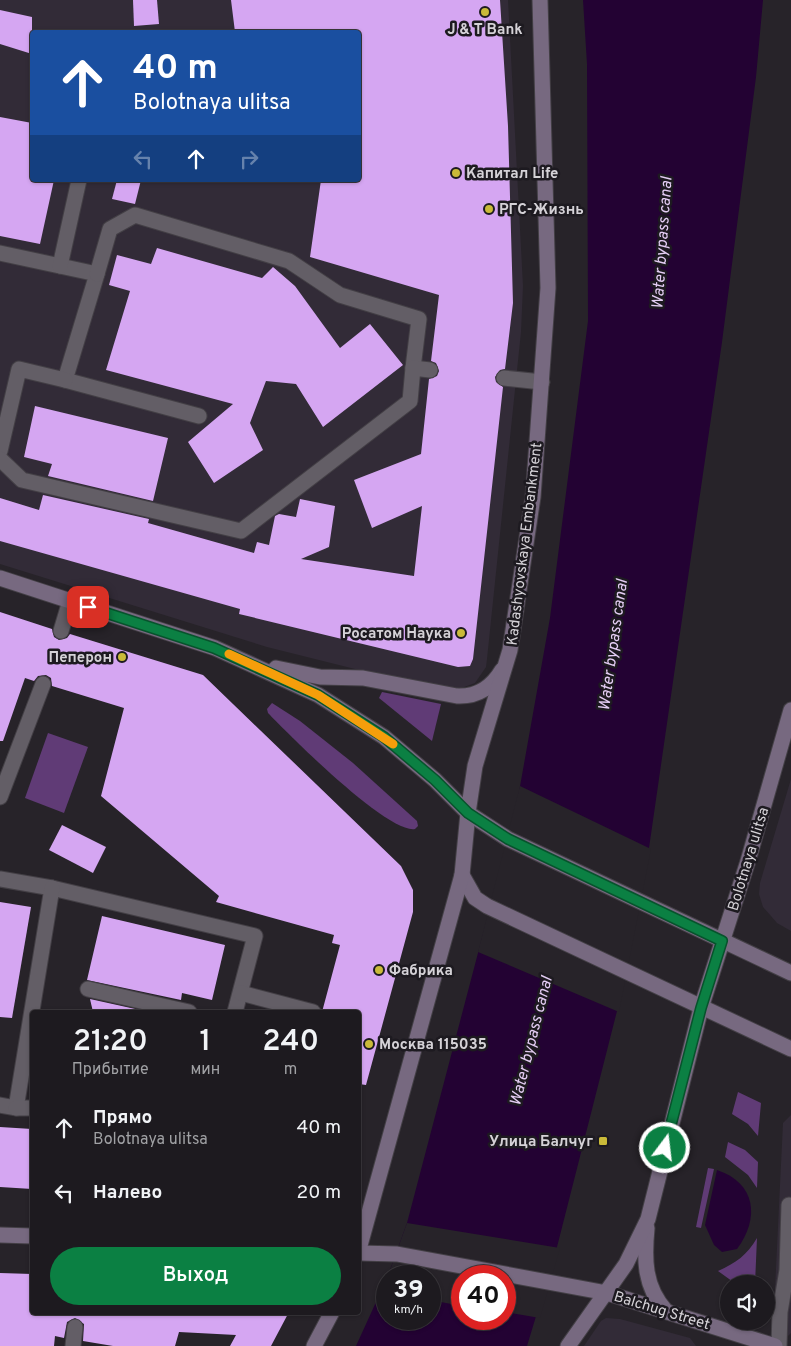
<!DOCTYPE html>
<html lang="ru">
<head>
<meta charset="utf-8">
<style>
  :root { --surface:#1d1a1f; --page:#2a272c; --text:#f1f3f6; --muted:#a0a1a4; --line:#3b383d; --accent:#0b8043 }
  body { margin:0; font-family:Overpass,sans-serif; background:var(--page); color:var(--text); height:100vh; display:flex; flex-direction:column; font-size:19px; white-space:nowrap }
  * { box-sizing:border-box; margin:0 }
  p { font-size:16px; color:var(--muted) }
  .icon { flex:none; width:28px; height:28px; fill:none; stroke:currentColor; stroke-width:2; stroke-linecap:round; stroke-linejoin:round }
  .map { position:relative; flex:1; overflow:hidden }
  .side { position:absolute; left:30px; top:1010px; width:331px; height:305px; display:flex; flex-direction:column; background:var(--surface); border-radius:5px; box-shadow:0 1px 4px #0004,0 0 0 1px var(--line) }
  .side>* { flex:none }
  .banner { position:absolute; left:30px; top:30px; width:331px; height:152px; border-radius:5px; box-shadow:0 1px 4px #0004,0 0 0 1px var(--line); background:#1a4fa0; color:#fff; overflow:hidden }
  .tools { position:absolute; left:720px; top:1275px; display:grid; gap:10px }
  .tools a { display:grid; place-items:center; width:55px; height:55px; border-radius:50%; background:var(--surface); box-shadow:0 1px 4px #0004,0 0 0 1px var(--line); font-size:25px }
  .speed { position:absolute; left:376px; top:1265px; display:flex; gap:10px; font-size:25px; font-weight:700; text-align:center }
  .speed>* { display:grid; place-content:center; width:65px; height:65px; border-radius:50%; background:var(--surface); box-shadow:0 1px 4px #0004,0 0 0 1px var(--line); line-height:1 }
  .speed small { font-size:12px; font-weight:400 }
  .speed .limit { border:8px solid #d22; background:#fff; color:#111 }
  .pin { position:absolute; display:grid; place-items:center; width:42px; height:42px; color:#fff; margin:-21px; border-radius:10px; box-shadow:0 2px 8px #0006 }
  .me { position:absolute; width:55px; margin:-28px; rotate:15deg; stroke-linejoin:round; filter:drop-shadow(0 0 4px #0008) }
  .turn { display:flex; align-items:center; gap:18px; height:105px; padding:0 20px; font-size:22px }
  .turn .icon { width:65px; height:65px; stroke-width:2.5 }
  .turn b { display:block; font-size:35px; line-height:42px }
  .lanes { display:flex; align-items:center; height:48px; padding:0 20px; background:#0003; justify-content:center; gap:25px; direction:ltr }
  .lanes .off { opacity:.35 }
  .eta { display:flex; justify-content:space-evenly; align-items:center; height:85px; text-align:center }
  .eta b { font-size:30px; font-weight:600; line-height:35px }
  .primary-button { display:flex; gap:10px; margin-top:auto; padding:10px 20px }
  .primary-button a { flex:1; height:58px; border-radius:30px; background:var(--accent); color:#fff; font-size:20px; font-weight:600; line-height:58px; text-align:center }
  ul { padding:0; list-style:none }
  li { display:flex; align-items:center; gap:15px; height:65px; padding:0 20px }
  li div { flex:1 }
  li b { display:block; font-size:19px }
  li em { font-style:normal }
  .map>svg:first-child { display:block }
  .built { fill:#322b37; fill-rule:evenodd }
  .green { fill:#603b76 }
  .water { fill:#230233; fill-rule:evenodd }
  .pier { fill:#272329 }
  .building { fill:#d5a6f2 }
  .lines { fill:none; stroke-linecap:round; stroke-linejoin:round }
  .lane-casing { stroke:#433f45; stroke-width:17 }
  .secondary-casing { stroke:#433f45; stroke-width:17 }
  .lane { stroke:#635e66; stroke-width:15 }
  .secondary { stroke:#776980; stroke-width:15 }
  .route-casing { stroke:#07532c; stroke-width:12 }
  .route { stroke:#0b8043; stroke-width:9 }
  .slow { stroke:#f59e0b; stroke-width:9 }
  .poi-dot { fill:#caba39; stroke:#1d1a20; stroke-width:2 }
  .labels { text-anchor:middle; stroke-width:5; stroke-linejoin:round; paint-order:stroke }
  .poi-label { font-size:15px; font-weight:bold; fill:#d5d2d7; stroke:#1d1a20; text-anchor:start }
  .street-label { font-size:15px; fill:#d5d2d7; stroke:#1d1a20 }
  .water-label { font-size:16px; font-style:italic; fill:#e4cdf4; stroke:#1d1a20 }
</style>
</head>
<body>
<div class="map">
<svg width="791" height="1346" viewBox="0 0 791 1346">
  <rect width="100%" height="100%" fill="#272329"/>
  <g class="built">
    <path d="M0,0H508L523,286L521,332L487,659L486,667L475,683L459,689L363,671L267,647L0,564ZM32,32H359V180H32Z"/>
    <path d="M791,779V931L777,923L771,916L763,907L759,894L760,883Z"/>
    <path d="M791,1115V1333L788,1336L773,1331L783,1123Z"/>
    <path d="M606,1318L620,1319L690,1338L696,1346H584L601,1321Z"/>
  </g>
  <g class="green">
    <path d="M382,692L441,704L432,741L379,698Z"/>
    <path d="M272,703L300,721L353,763L417,821L418,826L415,829C388,834 290,736 268,713L267,709Z"/>
    <path d="M48,733L88,747L64,813L25,798Z"/>
    <path d="M738,1092L761,1103L758,1136L748,1124L732,1114Z"/>
    <path d="M728,1142L745,1150L758,1162L757,1188L748,1175L725,1157Z"/>
    <path d="M708,1168L714,1169L701,1228L696,1227Z"/>
    <path d="M757,1238L755,1284H736L718,1271C736,1263 747,1255 757,1238Z"/>
  </g>
  <g class="water">
    <path d="M583,0H763L756,77L722,342L649,848L617,1011L557,1247L527,1346H356L387,1278L388,1319H430V1276H388L407,1223L508,839L519,792L550,618L588,321L587,64ZM462,1276H505V1319H462Z"/>
    <path d="M717,1170C756,1183 760,1218 737,1249L722,1252L714,1245L705,1225Z"/>
  </g>
  <g class="pier">
    <path d="M520,786L651,849L619,1012L478,952Z"/>
    <path d="M407,1223L560,1248L540,1318L505,1312V1276H462V1306L430,1300V1276H388Z"/>
  </g>
  <g class="building">
    <path d="M133,0H157L159,24L134,26Z"/>
    <path d="M231,0H500L508,126L513,303L505,369L500,370L495,377L496,382L503,387L473,659L470,666L458,667L239,614L240,609L0,541V498L39,510L43,495L149,519L148,523L254,553L257,542L269,545L275,516L279,514L296,517L300,499L335,506L329,547L301,559L414,576L422,506L372,528L354,480L421,454L429,379L437,376L439,371L436,363L431,361L439,295L310,257L321,180H359V32H235Z"/>
    <path d="M0,10L32,17V54L0,44Z"/>
    <path d="M0,117L32,123V180H54L40,244L0,236Z"/>
    <path d="M117,180H141L135,204L112,199Z"/>
    <path d="M157,248L262,278L273,267L295,286L340,348L370,324L403,365L323,427L296,384L266,381L250,423L263,450L214,483L188,442L233,404L106,370L130,291L109,285L117,255L151,264Z"/>
    <path d="M35,406L168,438L153,501L48,476L52,464L24,457Z"/>
    <path d="M0,612L52,629L54,637L59,640L67,638L70,634L203,675L401,866L413,890V912L366,1085L359,1084V1012H322L340,945L332,943L334,935L216,902L219,896L101,796L124,708L52,686L51,678L46,675L38,676L34,681L25,678L3,741H0Z"/>
    <path d="M62,825L106,847L93,873L49,850Z"/>
    <path d="M0,902L31,907L12,1018L0,1017Z"/>
    <path d="M102,916L225,945L212,1000L182,993L181,1000L87,980Z"/>
    <path d="M90,999L149,1012H93Z"/>
    <path d="M0,1127L32,1129V1189L0,1187Z"/>
    <path d="M0,1273L32,1274V1312H289L271,1346H230L236,1335L179,1332L175,1346H113L83,1341L84,1324L75,1318L67,1322L64,1338L55,1336L54,1346H0Z"/>
  </g>
  <g class="lines">
    <g class="lane-casing">
      <g id="lane">
        <path d="M0,253L97,274L65,380L199,416"/>
        <path d="M60,266L79,180"/>
        <path d="M97,274L110,229L135,215L289,261L340,295L419,319L413,368"/>
        <path d="M504,378L542,382"/>
        <path d="M0,451L19,369L65,380"/>
        <path d="M0,459L22,480L241,531L410,401L413,368L430,370"/>
        <path d="M61,631L70,601"/>
        <path d="M0,797L43,684"/>
        <path d="M0,879L52,888L255,936L235,1012"/>
        <path d="M88,989L189,1012"/>
        <path d="M241,993L313,1012"/>
        <path d="M0,1105L16,1108L52,888"/>
        <path d="M16,1108H32"/>
        <path d="M73,1346L75,1327"/>
        <path d="M779,1346L780,1312L787,1270L789,1205"/>
      </g>
    </g>
    <g class="secondary-casing">
      <g id="secondary">
        <path d="M0,578L215,648L318,695L384,737L435,780L468,813L508,839L791,973"/>
        <path d="M276,668L320,677L363,678L457,696C477,697 492,687 502,670"/>
        <path d="M462,875L475,898L487,906L791,1049"/>
        <path d="M647,1228C644,1259 644,1287 666,1311"/>
        <path d="M0,1235L32,1236"/>
        <path d="M359,1249L462,875L468,813L475,766L510,650L533,497L548,288L540,0"/>
        <path d="M359,1253L397,1254L607,1293L775,1346"/>
        <path d="M314,1346L332,1312"/>
        <path d="M568,1346L626,1264L648,1219L701,1008L748,861L791,710"/>
      </g>
    </g>
    <use href="#lane" class="lane"/>
    <use href="#secondary" class="secondary"/>
  </g>
  <g class="lines">
    <g class="route-casing">
      <path id="route" d="M88,607L214,648L318,695L384,737L435,780L468,813L508,839L722,941L701,1008L665,1148"/>
    </g>
    <use href="#route" class="route"/>
    <path class="slow" d="M229,654L318,695L393,744"/>
  </g>
  <g class="poi-dot">
    <circle cx="485" cy="12" r="5"/>
    <circle cx="456" cy="173" r="5"/>
    <circle cx="489" cy="209" r="5"/>
    <circle cx="461" cy="633" r="5"/>
    <circle cx="122" cy="657" r="5"/>
    <circle cx="379" cy="970" r="5"/>
    <circle cx="369" cy="1044" r="5"/>
    <rect x="598" y="1136" width="10" height="10" rx="2.5"/>
  </g>
  <g class="labels">
    <g class="poi-label">
      <text x="485" y="34" text-anchor="middle">J &amp; T Bank</text>
      <text x="466" y="178">Капитал Life</text>
      <text x="499" y="214">РГС-Жизнь</text>
      <text x="451" y="638" text-anchor="end">Росатом Наука</text>
      <text x="112" y="662" text-anchor="end">Пеперон</text>
      <text x="389" y="975">Фабрика</text>
      <text x="379" y="1049">Москва 115035</text>
      <text x="593" y="1146" text-anchor="end">Улица Балчуг</text>
    </g>
    <g class="street-label">
      <text transform="translate(524 544) rotate(-83)" y="5">Kadashyovskaya Embankment</text>
      <text transform="translate(748 859) rotate(-73)" y="5">Bolotnaya ulitsa</text>
      <text transform="translate(662 1310) rotate(17)" y="5">Balchug Street</text>
    </g>
    <g class="water-label">
      <text transform="translate(661 243) rotate(-86)" y="6">Water bypass canal</text>
      <text transform="translate(612 645) rotate(-82)" y="6">Water bypass canal</text>
      <text transform="translate(530 1041) rotate(-76)" y="6">Water bypass canal</text>
    </g>
  </g>
</svg>
<div class="tools">
<a><svg class="icon" aria-label="sound" viewBox="0 0 24 24"><path d="M4 9h4l5-4v14l-5-4H4zM17 9q2 3 0 6"/></svg></a>
</div>
<div class="speed"><div>39<small>km/h</small></div><div class="limit">40</div></div>
<div class="pin" style="left:88px;top:607px;background:#d93025"><svg class="icon" aria-label="arrive" viewBox="0 0 24 24"><path d="M6 21V4h12l-3 4 3 4H6"/></svg></div>
<svg class="me" style="left:665px;top:1148px" viewBox="-20 -20 40 40"><circle r="17" fill="#0b8043" stroke="#fff" stroke-width="3"/><path d="M0-11L8 9 0 5-8 9z" fill="#fff"/></svg>
<div class="banner">
<div class="turn"><svg class="icon" aria-label="ahead" viewBox="0 0 24 24"><path d="M12 20V5M6 11l6-6 6 6"/></svg><div><b>40 m</b>Bolotnaya ulitsa</div></div>
<div class="lanes"><svg class="icon off" aria-label="left" viewBox="0 0 24 24"><path d="M17 20v-9H6M10 6l-5 5 5 5"/></svg><svg class="icon" aria-label="ahead" viewBox="0 0 24 24"><path d="M12 20V5M6 11l6-6 6 6"/></svg><svg class="icon off" aria-label="right" viewBox="0 0 24 24"><path d="M7 20v-9h11M14 6l5 5-5 5"/></svg></div>
</div>
<section class="side">
<div class="eta">
<div><b>21:20</b><p>Прибытие</p></div>
<div><b>1</b><p>мин</p></div>
<div><b>240</b><p>m</p></div>
</div>
<ul>
<li><svg class="icon" aria-label="ahead" viewBox="0 0 24 24"><path d="M12 20V5M6 11l6-6 6 6"/></svg><div><b>Прямо</b><p>Bolotnaya ulitsa</p></div><em>40 m</em></li>
<li><svg class="icon" aria-label="left" viewBox="0 0 24 24"><path d="M17 20v-9H6M10 6l-5 5 5 5"/></svg><div><b>Налево</b></div><em>20 m</em></li>
</ul>
<div class="primary-button"><a>Выход</a></div>
</section>
</div>
</body>
</html>
